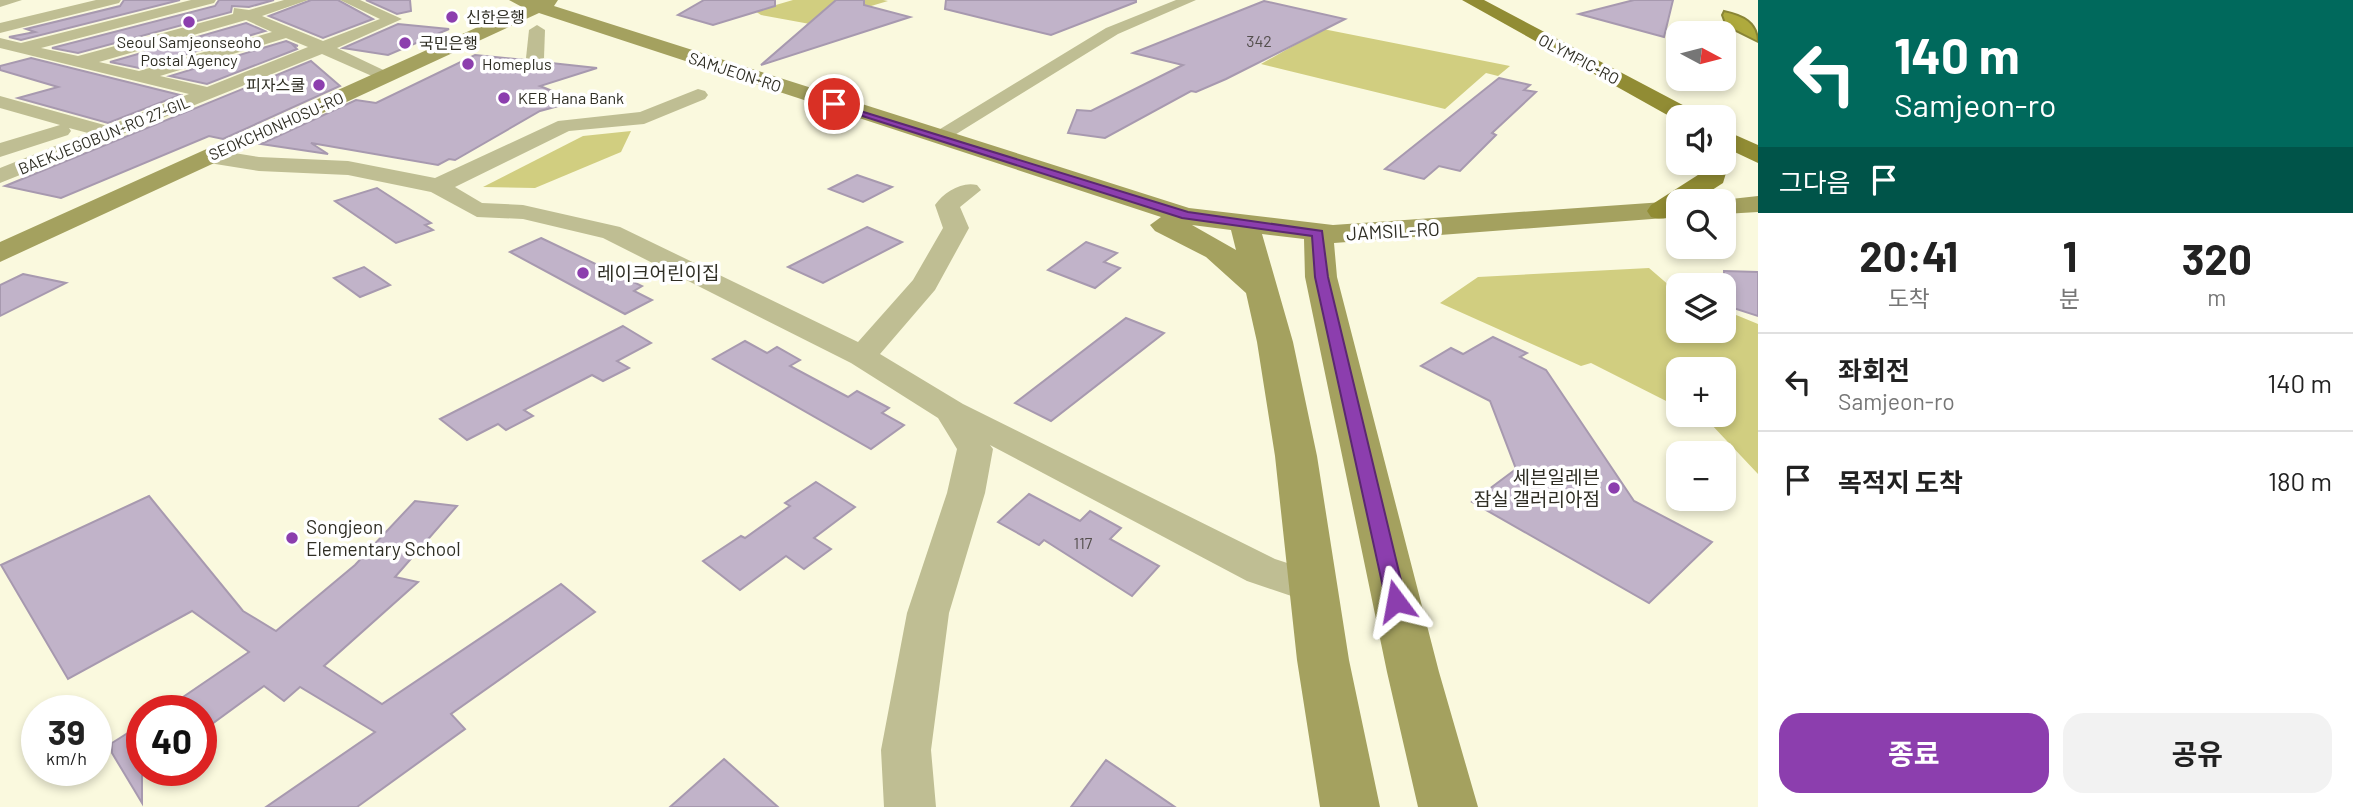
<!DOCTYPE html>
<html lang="ko">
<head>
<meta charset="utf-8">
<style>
  :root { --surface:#fff; --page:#f2f2f2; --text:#222; --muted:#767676; --line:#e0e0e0; --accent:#8c3eae }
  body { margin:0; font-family:Barlow,"Noto Sans KR",sans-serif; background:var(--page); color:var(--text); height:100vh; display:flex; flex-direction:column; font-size:26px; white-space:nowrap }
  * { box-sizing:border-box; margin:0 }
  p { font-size:23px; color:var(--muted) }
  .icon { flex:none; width:38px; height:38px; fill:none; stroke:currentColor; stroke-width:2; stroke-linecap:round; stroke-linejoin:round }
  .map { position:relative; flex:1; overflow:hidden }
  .panel { display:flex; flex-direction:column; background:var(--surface); width:595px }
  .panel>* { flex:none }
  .guide { background:#00695c; color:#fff; overflow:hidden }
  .needle { width:46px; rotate:97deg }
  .controls { position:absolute; left:1666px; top:21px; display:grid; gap:14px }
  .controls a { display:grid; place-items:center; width:70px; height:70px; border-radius:14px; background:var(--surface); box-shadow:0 4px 10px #0003; font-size:35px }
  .speed { position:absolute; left:21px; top:695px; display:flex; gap:14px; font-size:35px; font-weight:700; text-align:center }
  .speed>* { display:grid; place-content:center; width:91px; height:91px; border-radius:50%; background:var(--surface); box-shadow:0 4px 10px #0003; line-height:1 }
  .speed small { font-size:18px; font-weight:400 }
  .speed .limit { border:10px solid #d22; background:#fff; color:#111 }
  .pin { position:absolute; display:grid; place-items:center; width:60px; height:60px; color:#fff; margin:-30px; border:4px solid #fff; border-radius:50%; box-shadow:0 2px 7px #0007 }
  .me { position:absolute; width:77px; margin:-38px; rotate:347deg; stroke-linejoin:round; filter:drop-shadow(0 0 5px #0008) }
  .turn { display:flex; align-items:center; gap:24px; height:147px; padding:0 21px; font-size:32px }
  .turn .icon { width:91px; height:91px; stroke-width:2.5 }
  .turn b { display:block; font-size:49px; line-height:60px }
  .then { display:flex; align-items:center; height:66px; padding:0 21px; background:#0003; gap:14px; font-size:26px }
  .eta { display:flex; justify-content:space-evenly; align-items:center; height:119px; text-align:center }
  .eta b { font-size:42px; font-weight:700; line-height:49px }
  .primary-button { display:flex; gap:14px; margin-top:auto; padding:14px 21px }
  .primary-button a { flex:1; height:80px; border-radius:21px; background:var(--accent); color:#fff; font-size:28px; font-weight:700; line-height:80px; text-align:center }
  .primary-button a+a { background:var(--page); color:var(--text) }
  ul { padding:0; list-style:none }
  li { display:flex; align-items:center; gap:21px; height:98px; padding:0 21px; border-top:2px solid var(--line) }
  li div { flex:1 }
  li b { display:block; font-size:26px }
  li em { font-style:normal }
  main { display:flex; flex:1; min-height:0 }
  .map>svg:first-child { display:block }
  .green { fill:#d1ce80 }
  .water { fill:#afaa3d; stroke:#898536; stroke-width:2 }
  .building { fill:#c1b3c9; stroke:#a799af; stroke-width:2 }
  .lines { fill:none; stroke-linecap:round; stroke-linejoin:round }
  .street { fill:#bfbe93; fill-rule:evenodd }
  .secondary { fill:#a4a15f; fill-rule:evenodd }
  .primary { fill:#918c34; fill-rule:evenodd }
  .route { fill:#8c3eae; stroke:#5b2871; stroke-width:2 }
  .poi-dot { fill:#8c3eae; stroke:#fff; stroke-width:2.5 }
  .labels { text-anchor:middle; stroke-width:7; stroke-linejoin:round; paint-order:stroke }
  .far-poi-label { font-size:16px; fill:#2f2e24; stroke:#fff; text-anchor:start }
  .number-label { font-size:16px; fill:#544f4d }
  .far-street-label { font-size:16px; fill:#2f2e24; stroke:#fff }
  .street-label { font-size:19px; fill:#2f2e24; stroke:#fff }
  .poi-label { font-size:19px; fill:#2f2e24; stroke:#fff; text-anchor:start }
</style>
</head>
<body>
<main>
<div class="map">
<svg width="1758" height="807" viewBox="0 0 1758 807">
  <rect width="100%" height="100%" fill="#faf9de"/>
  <g class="green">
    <path d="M793,0H883L888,1L810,24L761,15L755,11Z"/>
    <path d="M1323,29L1510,66L1498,76L1486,73L1445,109L1261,64Z"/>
    <path d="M631,131L621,152L535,188L483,187L583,136Z"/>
    <path d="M1649,268L1678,293V331H1724V310L1758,324V474L1710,423L1694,415H1724V369H1678V407L1591,363L1581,366L1440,303L1478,277Z"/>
  </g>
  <path class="water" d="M1724,11C1743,15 1758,22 1758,42L1726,26L1722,15Z"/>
  <g class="building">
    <path d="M124,0H180L21,40L9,37L35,32L26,29L120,6Z"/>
    <path d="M219,0H274L249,7L232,6L231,12L78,53L52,48L215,6Z"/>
    <path d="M311,0H338L373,19L323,38L269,16Z"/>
    <path d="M366,0H410L411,11L397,14Z"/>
    <path d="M704,0H775V6L713,25L678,15Z"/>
    <path d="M836,0H864V5L910,17L761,65Z"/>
    <path d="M946,0H1136V2L1051,35L945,9Z"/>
    <path d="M1634,0H1673L1664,37L1579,14Z"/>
    <path d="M1264,1L1345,19L1226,79L1196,92L1191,91L1105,138L1068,133L1077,110L1091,111L1183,65L1133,53Z"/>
    <path d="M246,23L265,31L139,68L110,62Z"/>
    <path d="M398,24L449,29L388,55L343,48Z"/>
    <path d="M286,41L298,46L293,45L297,49L207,84L170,76Z"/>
    <path d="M475,55L525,60L534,65L542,62L597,68L540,86L577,101L540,111L455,160L449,159L438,165L311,143L328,154L261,144L356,100L376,103Z"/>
    <path d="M31,58L180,95L108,123L18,98L58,87L0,70V66Z"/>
    <path d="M311,61L340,86L223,139L209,136L61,198L5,186Z"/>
    <path d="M1499,78L1530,85L1524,90L1536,92L1492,133L1496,135L1460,171L1439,166L1424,179L1385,169Z"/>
    <path d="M857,175L892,187L863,202L829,189Z"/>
    <path d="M377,188L431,223L425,225L433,230L396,243L335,201Z"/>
    <path d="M867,227L902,242L823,283L788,267Z"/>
    <path d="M541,238L642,286L634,291L652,300L625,314L510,252Z"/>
    <path d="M1086,242L1117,253L1104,262L1120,268L1095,288L1048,270Z"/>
    <path d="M364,267L390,285L360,297L334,278Z"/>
    <path d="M1724,271L1758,272V316L1724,305Z"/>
    <path d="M23,274L66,283L0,316V285Z"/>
    <path d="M1126,318L1164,333L1051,421L1015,403Z"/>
    <path d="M623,326L651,343L617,361L629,368L603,381L592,375L524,410L533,416L506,430L498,424L467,440L440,419Z"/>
    <path d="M1493,337L1527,353L1520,357L1546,370L1634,501L1712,542L1649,603L1472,502L1516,469L1490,401L1421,366L1451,348L1463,354Z"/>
    <path d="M745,341L767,353L777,347L800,360L790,366L848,397L857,391L889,408L882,413L904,425L871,449L713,359Z"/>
    <path d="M816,482L855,507L814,538L831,549L804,569L786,556L740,590L703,561L741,536L745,538L790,506L785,503Z"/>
    <path d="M1029,494L1080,521L1090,511L1121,528L1110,539L1159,566L1132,596L1044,540L1039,545L998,522Z"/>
    <path d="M149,496L243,611L276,631L355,565L415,501L457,506L395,577L418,582L324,666L382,704L561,584L595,612L451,714L465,729L357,807H266L375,732L300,687L284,701L264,686L201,732V710H164L249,652L192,611L68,679L1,565Z"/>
    <path d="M142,724V803L112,753V743Z"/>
    <path d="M724,759L778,807H670Z"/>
    <path d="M1106,760L1175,807H1071Z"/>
  </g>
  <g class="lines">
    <g class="street">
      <path d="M0,0H22L0,7Z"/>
      <path d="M96,0H121L119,3L0,33V23Z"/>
      <path d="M191,0H216L214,3L41,48L78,56L233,14L234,8L249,10L284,0H308L262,16L323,41L380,19L340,0H360L402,19L337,48L396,76L393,80H381L322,54L0,183V168L88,133L69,128L71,131L68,135L0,157V143L60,125L0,108V96L108,126L189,94L0,48V38L21,43ZM246,20L272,32L139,71L99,62ZM286,38L308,47L207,87L160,76Z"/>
      <path d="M1176,0H1196L1118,34L945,141L938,143L927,137L1106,28Z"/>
      <path d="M537,25L545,30L544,58L535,63L526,58L529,30Z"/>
      <path d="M698,89L705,91L708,95L705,99L644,124L569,131L455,187L482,203L523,205L620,227L858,342L913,280L943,228L935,205C944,192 962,181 977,185L981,190L960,207L969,228L935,290L880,354L963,404L1275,559L1327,576L1333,587L1327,598L1312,603L1247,581L990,445L993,449L985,493L949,613L931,750L936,807H884L881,750L907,613L947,493L957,449L938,418L851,363L603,238L523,219L477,217L431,192L348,175L259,171L209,163L198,156L209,149L259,157L348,161L435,178L558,121L640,112Z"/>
    </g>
    <g class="secondary">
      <path d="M509,0H558L554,6L1189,208L1333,225L1678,201H1681H1678V217L1334,243L1337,277L1439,672L1478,807H1418L1387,672L1305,277L1304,239L1262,234L1293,342L1317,456L1349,660L1380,807H1320L1297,660L1275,456L1257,342L1246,293L1206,257L1155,231L1150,225L1161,217L539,13L0,262V242L522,7ZM1192,225L1231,230L1236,250Z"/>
      <path d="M1758,196V212L1724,214V201H1713Z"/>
    </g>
    <g class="primary">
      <path d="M1462,0H1484L1696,112L1700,117H1678V121Z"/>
      <path d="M1724,130L1758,145V163L1724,147Z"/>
      <path d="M1724,157L1729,163L1723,183L1695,201H1678V212C1669,219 1662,220 1651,217L1647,211L1651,205L1701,173L1703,163H1724Z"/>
    </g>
  </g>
  <path class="route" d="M831,102L1188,212L1322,231L1328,277L1406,601L1403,606H1389L1386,601L1315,277L1312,236L1182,218L831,106Z"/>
  <g class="poi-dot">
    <circle cx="452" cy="17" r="7"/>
    <circle cx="189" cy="22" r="7"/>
    <circle cx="405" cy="43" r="7"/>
    <circle cx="468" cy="64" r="7"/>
    <circle cx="319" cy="85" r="7"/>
    <circle cx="504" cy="98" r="7"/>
    <circle cx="583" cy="273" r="7"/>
    <circle cx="1614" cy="488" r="7"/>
    <circle cx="292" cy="538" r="7"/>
  </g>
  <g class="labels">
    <g class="far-poi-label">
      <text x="466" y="23">신한은행</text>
      <text x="189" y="48" text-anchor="middle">Seoul Samjeonseoho<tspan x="189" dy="18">Postal Agency</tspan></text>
      <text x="419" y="49">국민은행</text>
      <text x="482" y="70">Homeplus</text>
      <text x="305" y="91" text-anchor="end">피자스쿨</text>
      <text x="518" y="104">KEB Hana Bank</text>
    </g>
    <g class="number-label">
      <text x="1259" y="47">342</text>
      <text x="1083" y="549">117</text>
    </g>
    <g class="far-street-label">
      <text transform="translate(1579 59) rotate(28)" y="6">OLYMPIC-RO</text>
      <text transform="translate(735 72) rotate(18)" y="6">SAMJEON-RO</text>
      <text transform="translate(276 126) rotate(-24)" y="6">SEOKCHONHOSU-RO</text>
      <text transform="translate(104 135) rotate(-22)" y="6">BAEKJEGOBUN-RO 27-GIL</text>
    </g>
    <g class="street-label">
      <text transform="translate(1393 231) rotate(-3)" y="7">JAMSIL-RO</text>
    </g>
    <g class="poi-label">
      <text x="597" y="280">레이크어린이집</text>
      <text x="1600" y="484" text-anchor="end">세븐일레븐<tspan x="1600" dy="22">잠실 갤러리아점</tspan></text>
      <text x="306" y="534">Songjeon<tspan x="306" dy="22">Elementary School</tspan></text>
    </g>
  </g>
</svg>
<div class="controls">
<a><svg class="needle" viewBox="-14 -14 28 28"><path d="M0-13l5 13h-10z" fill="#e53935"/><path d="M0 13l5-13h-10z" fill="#767676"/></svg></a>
<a><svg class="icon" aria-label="sound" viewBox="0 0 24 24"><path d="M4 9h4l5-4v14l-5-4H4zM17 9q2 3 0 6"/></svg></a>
<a><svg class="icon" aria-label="search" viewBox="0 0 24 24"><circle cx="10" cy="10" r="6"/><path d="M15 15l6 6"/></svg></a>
<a><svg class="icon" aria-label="layers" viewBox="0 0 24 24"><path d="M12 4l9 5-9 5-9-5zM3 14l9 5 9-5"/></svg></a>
<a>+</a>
<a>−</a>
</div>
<div class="speed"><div>39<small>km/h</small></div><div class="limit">40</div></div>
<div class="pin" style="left:834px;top:104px;background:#d93025"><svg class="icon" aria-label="arrive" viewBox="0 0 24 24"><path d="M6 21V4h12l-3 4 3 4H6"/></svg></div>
<svg class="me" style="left:1396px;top:601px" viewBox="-20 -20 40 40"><path d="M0-17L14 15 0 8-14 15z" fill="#8c3eae" stroke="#fff" stroke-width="4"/></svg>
</div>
<section class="panel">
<div class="guide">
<div class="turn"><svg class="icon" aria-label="left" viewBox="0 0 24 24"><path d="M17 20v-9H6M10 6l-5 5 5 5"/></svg><div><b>140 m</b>Samjeon-ro</div></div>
<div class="then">그다음<svg class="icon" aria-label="arrive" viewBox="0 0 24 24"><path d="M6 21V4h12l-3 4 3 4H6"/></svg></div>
</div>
<div class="eta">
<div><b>20:41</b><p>도착</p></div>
<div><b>1</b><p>분</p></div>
<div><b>320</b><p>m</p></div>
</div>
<ul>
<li><svg class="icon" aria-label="left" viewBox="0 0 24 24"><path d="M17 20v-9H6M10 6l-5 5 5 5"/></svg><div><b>좌회전</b><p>Samjeon-ro</p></div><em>140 m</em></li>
<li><svg class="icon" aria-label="arrive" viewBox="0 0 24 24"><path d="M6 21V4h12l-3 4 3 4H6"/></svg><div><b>목적지 도착</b></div><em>180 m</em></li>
</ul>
<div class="primary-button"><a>종료</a><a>공유</a></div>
</section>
</main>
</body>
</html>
